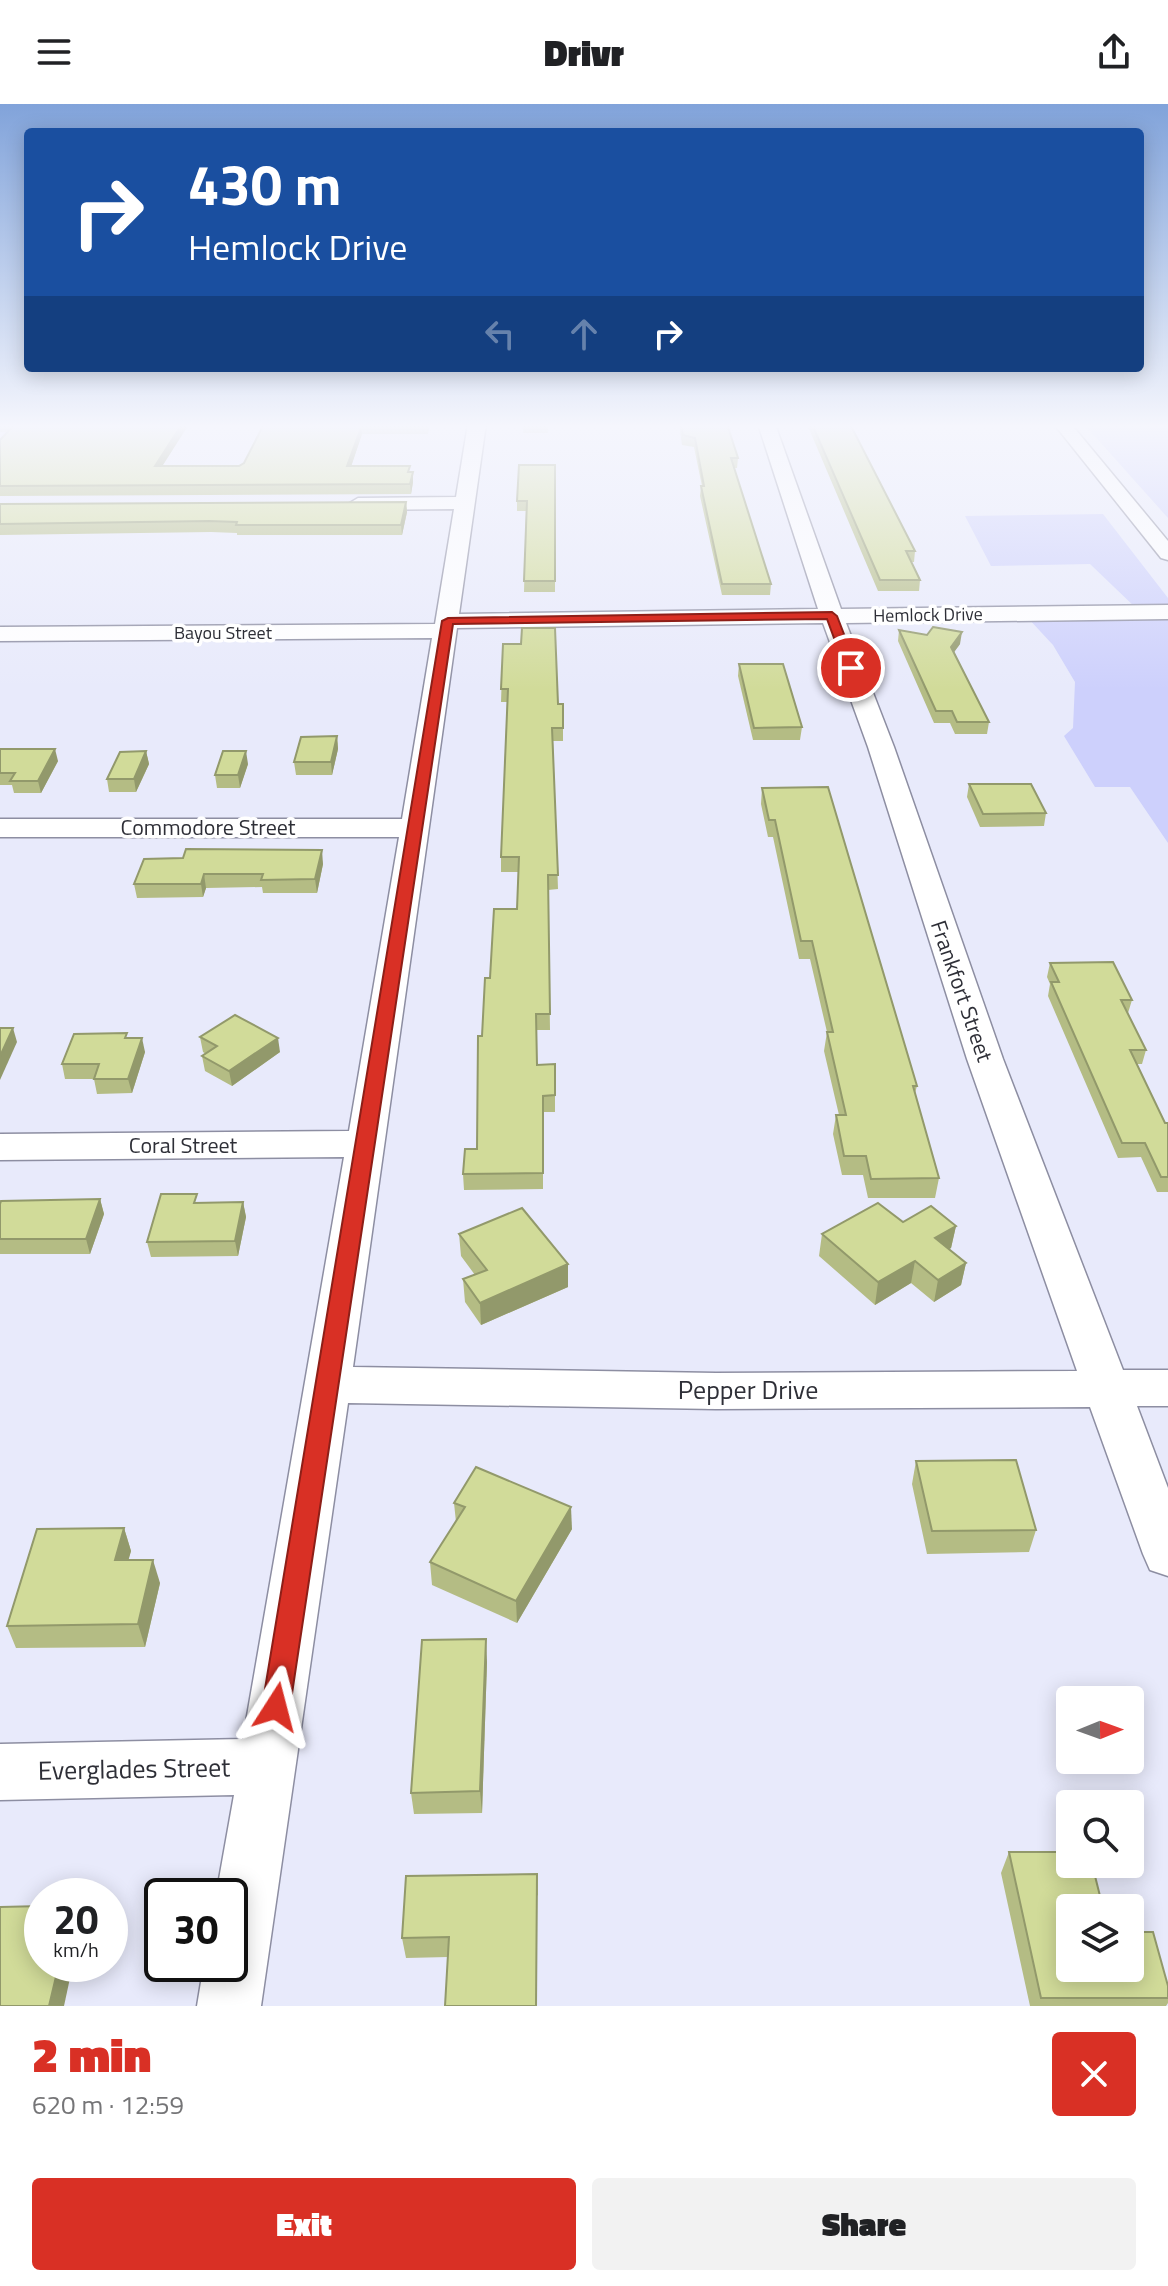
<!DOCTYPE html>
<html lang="en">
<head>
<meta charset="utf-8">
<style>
  :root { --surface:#fff; --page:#f2f2f2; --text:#202124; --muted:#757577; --accent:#d93025 }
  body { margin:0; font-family:"Titillium Web",sans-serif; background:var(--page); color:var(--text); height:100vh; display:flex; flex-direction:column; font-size:30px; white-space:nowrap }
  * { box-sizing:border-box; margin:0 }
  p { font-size:26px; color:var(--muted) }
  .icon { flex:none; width:44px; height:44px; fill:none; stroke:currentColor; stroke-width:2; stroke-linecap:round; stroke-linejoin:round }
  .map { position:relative; height:1902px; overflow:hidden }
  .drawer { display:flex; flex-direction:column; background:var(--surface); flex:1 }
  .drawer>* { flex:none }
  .banner { position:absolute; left:24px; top:24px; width:1120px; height:244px; border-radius:8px; box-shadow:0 4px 20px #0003; background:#1a4fa0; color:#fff; overflow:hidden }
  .needle { width:52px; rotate:89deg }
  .fabs { position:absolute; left:1056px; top:1582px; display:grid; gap:16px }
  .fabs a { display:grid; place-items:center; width:88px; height:88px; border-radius:8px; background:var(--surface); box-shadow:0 4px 20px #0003; font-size:40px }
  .speed { position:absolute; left:24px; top:1774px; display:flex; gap:16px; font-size:40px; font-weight:700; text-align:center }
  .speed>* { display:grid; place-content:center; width:104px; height:104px; border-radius:50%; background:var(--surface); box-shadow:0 4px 20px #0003; line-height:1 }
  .speed small { font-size:20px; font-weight:400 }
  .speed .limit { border:4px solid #111; border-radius:12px; background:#fff; color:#111 }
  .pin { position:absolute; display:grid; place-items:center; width:68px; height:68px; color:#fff; margin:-34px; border:4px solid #fff; border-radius:50%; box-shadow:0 2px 8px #0007 }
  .me { position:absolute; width:88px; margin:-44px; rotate:9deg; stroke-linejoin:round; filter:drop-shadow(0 0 6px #0008) }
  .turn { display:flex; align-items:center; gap:28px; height:168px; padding:0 32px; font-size:36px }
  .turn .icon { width:104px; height:104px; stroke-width:2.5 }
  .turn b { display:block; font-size:56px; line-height:68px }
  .lanes { display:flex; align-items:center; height:76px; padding:0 32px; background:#0003; justify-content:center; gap:40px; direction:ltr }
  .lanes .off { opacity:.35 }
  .round { display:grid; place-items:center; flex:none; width:84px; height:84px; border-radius:8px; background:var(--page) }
  .overview { display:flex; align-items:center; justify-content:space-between; height:136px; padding:0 32px }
  h1 { font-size:48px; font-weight:800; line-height:60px; color:var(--accent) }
  .action { display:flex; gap:16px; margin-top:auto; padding:16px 32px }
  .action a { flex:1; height:92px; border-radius:8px; background:var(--accent); color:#fff; font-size:32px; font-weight:800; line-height:92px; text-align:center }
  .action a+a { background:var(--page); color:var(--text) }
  header { display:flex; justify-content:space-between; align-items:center; height:104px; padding:0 32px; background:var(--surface); font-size:36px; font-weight:800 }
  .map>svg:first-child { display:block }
  .green { fill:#cdd0fc }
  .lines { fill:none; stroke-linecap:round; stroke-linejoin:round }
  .minor-casing { stroke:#8d8ea2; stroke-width:3 }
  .minor { fill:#fff; fill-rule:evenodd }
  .wall { fill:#b4bc84 }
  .shaded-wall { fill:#92996b }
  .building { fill:#d1db99; stroke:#92996b; stroke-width:2 }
  .route { fill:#d93025; stroke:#8d1f18; stroke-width:2 }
  .labels { text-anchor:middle; stroke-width:7; stroke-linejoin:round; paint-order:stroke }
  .far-street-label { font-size:18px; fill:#2e2f37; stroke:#fff }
  .street-label { font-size:22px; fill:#2e2f37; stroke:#fff }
  .near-street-label { font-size:26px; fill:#2e2f37; stroke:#fff }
</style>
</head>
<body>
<header><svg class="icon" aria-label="menu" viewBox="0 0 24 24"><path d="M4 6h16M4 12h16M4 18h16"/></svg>Drivr<svg class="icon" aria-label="share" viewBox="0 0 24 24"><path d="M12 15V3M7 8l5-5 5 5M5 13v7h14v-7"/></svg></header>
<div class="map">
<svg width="1168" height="1902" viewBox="0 0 1168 1902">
  <rect width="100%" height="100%" fill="#e8eafb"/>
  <g class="green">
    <path d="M1084,320H1168V414Z"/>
    <path d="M1103,410L1168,494V505H1137L1090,460L991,462L965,412Z"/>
    <path d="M1168,512V739L1130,683H1095L1064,632L1073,624L1075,578L1053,541L1027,513Z"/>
  </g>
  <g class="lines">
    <g class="minor-casing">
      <g id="minor">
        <path d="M468,320H486L459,510L818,505L758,320H775L841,505L1168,501V515L846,519L894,643L1003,955L1123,1266H1168V1302H1137L1168,1384V1472L1150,1466L1143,1450L1090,1303L716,1305L348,1299L261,1902H197L204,1860H230V1792H216L234,1691L0,1696V1640L243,1635L344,1053L0,1056V1030L349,1027L399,733H0V715H402L432,534L0,537V523L435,520L454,405L358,406L348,400L358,394L456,393ZM823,519L868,643L967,955L1077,1267L716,1269L353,1263L457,524Z"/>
        <path d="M1054,320H1071L1168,437V456L1161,454Z"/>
      </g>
    </g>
    <use href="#minor" class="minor"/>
  </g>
  <g class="wall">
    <path d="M0,320H189L162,362H239L244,359L264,320H430L428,330H362L351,362L413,368V378L411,390L0,392V336L7,328H0Z"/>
    <rect x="523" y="320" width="25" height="9"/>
    <path d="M679,320H727L738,354L737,364H734L771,480L770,491H722L700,392L701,382H702L694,343L682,341Z"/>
    <path d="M807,320H850L915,447L914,458H911L920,476L919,487H878Z"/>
    <path d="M555,361V488H524L526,407H517V397Z"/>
    <path d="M406,398L407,408L402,431H237V429L211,428L0,431V400Z"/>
    <path d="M899,526L960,540L954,548L989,618L987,630H955L950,619H934L898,537Z"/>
    <path d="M503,540L558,600H563V637H553L558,785L548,786L550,926H537V961L555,960V1008H543V1085L464,1086L463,1070L477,1045L482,932L490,874L517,805L518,768H501V753L507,598H501Z"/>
    <path d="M739,560L802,623L800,636H753L738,572Z"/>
    <path d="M337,632L338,645L332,671H296L294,658Z"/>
    <path d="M0,645L58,657L41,689H14L12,681H0Z"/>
    <path d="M146,647L149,660L136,688H109L107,675Z"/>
    <path d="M248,660L240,684H217L215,671Z"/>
    <path d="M969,680L1046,709L1044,722L980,723L967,693Z"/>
    <path d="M762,684L917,982L915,989L939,1074L935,1094H868L863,1071H842L833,1030L836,1011H839L824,947L827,928L810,855H799L773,733H768L761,700Z"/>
    <path d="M144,755L323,760L317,789H263L262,783L206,784L203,793L137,794L134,780Z"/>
    <path d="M1050,859L1132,896L1128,909L1146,946L1142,960H1137L1165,1019H1168V1088H1157L1141,1053L1118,1054L1048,892L1050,880L1047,873Z"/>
    <path d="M200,933L280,948L232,982L205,967L202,952L206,950L203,948Z"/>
    <path d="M128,934L145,948L132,989L97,990L94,975H65L62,960Z"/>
    <path d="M100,1095L104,1110L90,1150H0V1100Z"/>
    <path d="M243,1098L246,1113L238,1152L151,1153L147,1138L199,1099Z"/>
    <path d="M903,1118L956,1122L951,1144L949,1145L966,1159L961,1181L934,1198L911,1179L875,1201L819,1152L822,1130Z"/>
    <path d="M459,1130L568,1183L481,1221L465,1198L463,1175L475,1171L461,1152Z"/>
    <path d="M916,1357L1036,1426L1029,1448L927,1450L912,1380Z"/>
    <path d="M454,1399L572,1425L517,1519L432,1481L430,1458L456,1418Z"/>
    <path d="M124,1424L131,1447L128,1456L160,1479L145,1543L16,1544L7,1522Z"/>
    <path d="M487,1558L482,1709L414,1710L411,1689Z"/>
    <path d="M1009,1748L1070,1864L1168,1882V1899L1166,1902H1030L1001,1769Z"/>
    <path d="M537,1770L538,1791L448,1853L406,1854L402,1834Z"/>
  </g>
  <g class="shaded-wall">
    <path d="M182,320H189L156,372L155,362Z"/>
    <path d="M362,321V330L348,372L347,362Z"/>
    <path d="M413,368V378L411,390L410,380Z"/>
    <path d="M406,398L407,408L402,431L401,421Z"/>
    <path d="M962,528L960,540L949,555L951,543Z"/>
    <path d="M337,632L338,645L332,671L331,658Z"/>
    <path d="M55,645L58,657L41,689L38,677Z"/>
    <path d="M146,647L149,660L136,688L134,675Z"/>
    <path d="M246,647L248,660L240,684L238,671Z"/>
    <path d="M322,746L323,760L317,789L315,775Z"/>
    <path d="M204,770L206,784L203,793L201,780Z"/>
    <path d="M13,924L17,938L0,976V952Z"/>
    <path d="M142,934L145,948L132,989L128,975Z"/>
    <path d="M278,934L280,948L232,982L229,967Z"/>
    <path d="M100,1095L104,1110L90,1150L86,1135Z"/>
    <path d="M243,1098L246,1113L238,1152L235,1137Z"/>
    <path d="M956,1122L951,1144L931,1156L935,1134Z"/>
    <path d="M915,1157L911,1179L875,1201L878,1178Z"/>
    <path d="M966,1159L961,1181L934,1198L938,1176Z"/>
    <path d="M568,1160V1183L481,1221L480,1199Z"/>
    <path d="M571,1403L572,1425L517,1519L516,1497Z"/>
    <path d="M124,1424L131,1447L122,1479L115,1456Z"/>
    <path d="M153,1456L160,1479L145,1543L138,1520Z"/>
    <path d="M486,1535L487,1558L482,1709L480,1687Z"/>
    <path d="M537,1770V1902H536Z"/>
    <path d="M59,1860H73L64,1902H49Z"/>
  </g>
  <g class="building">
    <path d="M15,320H182L155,362H239L244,359L264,320H427L362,321L347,362H410L408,368H413L410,380L0,382V336Z"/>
    <path d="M681,320H727L738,354H731L771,480H722L701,382H704L695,334L683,331Z"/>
    <path d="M812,320H850L915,447H906L920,476H880Z"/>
    <path d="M519,361H555V477H524L527,397H517Z"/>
    <path d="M406,398L401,421H236L237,418L209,417L0,420V400Z"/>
    <path d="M933,523L962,528L951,543L989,618H957L952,607H936L899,526L927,531Z"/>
    <path d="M522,524H555L558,600H563V624H552L558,771H548L550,910H536L537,961L555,960V991L543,992V1069L463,1070L465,1045H477L478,932H482L485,874H490L494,805H517L519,753H501L508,585H501L503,540H521Z"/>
    <path d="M739,560H783L802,623L754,624Z"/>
    <path d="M337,632L331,658H294L301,633Z"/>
    <path d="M0,645H55L38,677H10L15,669H0Z"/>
    <path d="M146,647L134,675H107L120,648Z"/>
    <path d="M223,647H246L238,671H215Z"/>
    <path d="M969,680H1031L1046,709L983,710Z"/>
    <path d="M828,683L917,982H913L939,1074L871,1075L866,1052H844L836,1011H846L827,928H833L812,837H801L775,716H769L762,684Z"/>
    <path d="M186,745L322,746L315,775L261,776L263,770H204L201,780H134L144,755L183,754Z"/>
    <path d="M1113,858L1132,896H1121L1146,946H1130L1165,1019H1168V1073H1161L1145,1039H1122L1051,878H1059L1050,859Z"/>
    <path d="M235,911L278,934L229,967L202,952L217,942L200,933Z"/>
    <path d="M0,924H13L0,952Z"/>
    <path d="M127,929L125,934H142L128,975H94L99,960H62L74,930Z"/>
    <path d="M161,1090H197L194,1099L243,1098L235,1137L147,1138Z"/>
    <path d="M100,1095L86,1135H0V1100L1,1097Z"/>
    <path d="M878,1099L903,1118L931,1102L956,1122L935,1134L966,1159L938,1176L915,1157L878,1178L822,1130Z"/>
    <path d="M522,1104L568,1160L480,1199L463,1175L487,1166L459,1130Z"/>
    <path d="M1016,1356L1036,1426L932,1427L916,1357Z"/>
    <path d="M476,1363L571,1403L516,1497L430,1458L465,1403L454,1399Z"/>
    <path d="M124,1424L115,1456H153L138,1520L7,1522L37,1425Z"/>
    <path d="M486,1535L480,1687L411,1689L422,1536Z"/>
    <path d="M1009,1748H1070V1760H1092L1103,1804H1070V1864H1130V1828H1153L1168,1882V1894H1041Z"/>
    <path d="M537,1770L536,1902H445L449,1833L402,1834L406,1772Z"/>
    <path d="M42,1802V1860H59L49,1902H0V1803Z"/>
  </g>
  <linearGradient id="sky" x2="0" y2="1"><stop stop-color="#81a3da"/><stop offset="0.55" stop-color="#f5f6fd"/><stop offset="1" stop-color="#f5f6fd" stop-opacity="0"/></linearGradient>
  <rect width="1168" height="586" fill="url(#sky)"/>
  <path class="route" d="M832,508L837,512L857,564L856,567L845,564L827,515L453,520L290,1603L286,1613L276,1617L266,1613L262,1603L442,517L448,514Z"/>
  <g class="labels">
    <g class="far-street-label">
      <text transform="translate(928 511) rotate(-1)" y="6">Hemlock Drive</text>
      <text x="223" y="535">Bayou Street</text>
    </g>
    <g class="street-label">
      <text x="208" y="731">Commodore Street</text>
      <text transform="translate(962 887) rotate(71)" y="8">Frankfort Street</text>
      <text x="183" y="1049">Coral Street</text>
    </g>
    <g class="near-street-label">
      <text x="748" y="1295">Pepper Drive</text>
      <text transform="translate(134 1665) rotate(-1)" y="9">Everglades Street</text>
    </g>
  </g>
</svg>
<div class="fabs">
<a><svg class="needle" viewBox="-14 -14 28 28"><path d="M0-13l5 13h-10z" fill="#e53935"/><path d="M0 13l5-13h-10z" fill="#757577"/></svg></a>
<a><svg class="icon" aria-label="search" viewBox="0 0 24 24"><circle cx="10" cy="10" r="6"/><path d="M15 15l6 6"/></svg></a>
<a><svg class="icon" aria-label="layers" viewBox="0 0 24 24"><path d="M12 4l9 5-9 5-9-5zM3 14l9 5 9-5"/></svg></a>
</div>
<div class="speed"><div>20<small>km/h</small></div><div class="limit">30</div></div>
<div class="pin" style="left:851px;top:564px;background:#d93025"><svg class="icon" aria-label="arrive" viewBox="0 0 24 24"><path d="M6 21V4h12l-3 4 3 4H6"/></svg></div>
<svg class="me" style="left:276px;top:1603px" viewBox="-20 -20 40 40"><path d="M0-17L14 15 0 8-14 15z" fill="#d93025" stroke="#fff" stroke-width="4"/></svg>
<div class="banner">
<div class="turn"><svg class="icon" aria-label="right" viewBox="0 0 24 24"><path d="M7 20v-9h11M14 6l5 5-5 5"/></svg><div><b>430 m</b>Hemlock Drive</div></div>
<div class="lanes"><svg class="icon off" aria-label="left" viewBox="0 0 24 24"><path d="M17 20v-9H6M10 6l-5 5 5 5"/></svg><svg class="icon off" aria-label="ahead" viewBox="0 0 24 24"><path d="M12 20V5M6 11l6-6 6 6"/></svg><svg class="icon" aria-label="right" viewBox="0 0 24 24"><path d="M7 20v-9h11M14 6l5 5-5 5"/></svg></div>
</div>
</div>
<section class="drawer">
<div class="overview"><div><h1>2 min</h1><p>620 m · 12:59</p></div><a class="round" style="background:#d93025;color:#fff"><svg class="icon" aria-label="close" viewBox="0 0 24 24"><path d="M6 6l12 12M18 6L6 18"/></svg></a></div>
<div class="action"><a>Exit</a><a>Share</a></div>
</section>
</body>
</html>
